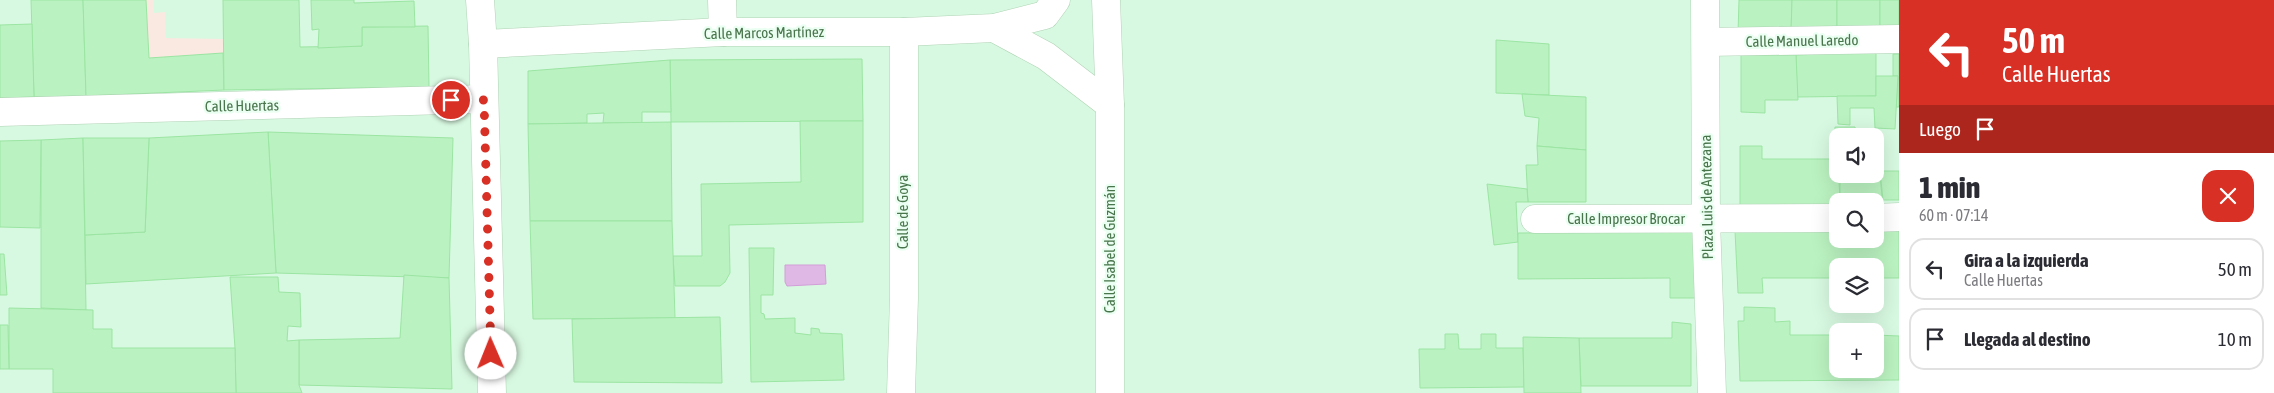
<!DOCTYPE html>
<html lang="es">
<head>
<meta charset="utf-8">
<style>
  :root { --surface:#fff; --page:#f7f7f7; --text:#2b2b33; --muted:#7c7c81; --line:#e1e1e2 }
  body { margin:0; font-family:"Asap Condensed",sans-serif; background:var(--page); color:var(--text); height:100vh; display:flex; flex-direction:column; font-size:19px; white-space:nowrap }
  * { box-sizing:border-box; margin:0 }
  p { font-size:16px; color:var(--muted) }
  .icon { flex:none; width:28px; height:28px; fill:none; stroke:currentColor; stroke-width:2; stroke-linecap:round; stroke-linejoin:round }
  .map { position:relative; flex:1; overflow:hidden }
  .side { display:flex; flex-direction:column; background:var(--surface); width:375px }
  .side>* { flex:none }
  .guide { background:#d93025; color:#fff; overflow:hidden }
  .controls { position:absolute; left:1829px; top:128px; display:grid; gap:10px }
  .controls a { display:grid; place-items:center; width:55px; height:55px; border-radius:10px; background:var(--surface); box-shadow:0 5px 20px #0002; font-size:25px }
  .pin { position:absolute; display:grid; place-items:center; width:42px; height:42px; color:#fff; margin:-21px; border:2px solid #fff; border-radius:50%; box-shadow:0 1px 5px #0007 }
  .me { position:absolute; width:55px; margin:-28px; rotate:359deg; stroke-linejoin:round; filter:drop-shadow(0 0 4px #0008) }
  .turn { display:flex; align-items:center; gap:18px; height:105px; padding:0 20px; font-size:22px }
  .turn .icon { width:65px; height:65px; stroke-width:2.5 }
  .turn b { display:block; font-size:35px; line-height:42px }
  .then { display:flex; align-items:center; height:48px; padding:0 20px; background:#0003; gap:10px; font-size:19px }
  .round { display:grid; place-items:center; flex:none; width:52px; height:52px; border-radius:15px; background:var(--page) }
  .overview { display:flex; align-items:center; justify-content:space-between; height:85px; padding:0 20px }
  h1 { font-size:30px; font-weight:800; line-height:38px }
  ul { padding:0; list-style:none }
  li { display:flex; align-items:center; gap:15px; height:62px; margin:0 10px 8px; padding:0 10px; border:2px solid var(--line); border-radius:15px }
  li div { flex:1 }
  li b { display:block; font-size:19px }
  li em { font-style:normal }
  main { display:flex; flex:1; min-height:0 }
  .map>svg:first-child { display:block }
  .residential { fill:#d8f9e1; fill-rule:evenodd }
  .education { fill:#f9e9e0 }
  .water { fill:#e0b8e6; stroke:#d19ed8 }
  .building { fill:#bbf2c1; stroke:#9be5a3 }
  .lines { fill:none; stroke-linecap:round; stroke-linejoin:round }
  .minor-casing { stroke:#afd3b5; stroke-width:29 }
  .minor { stroke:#fff; stroke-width:28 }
  .route { stroke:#d93025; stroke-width:9; stroke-dasharray:0 16.2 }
  .labels { text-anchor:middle; stroke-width:4.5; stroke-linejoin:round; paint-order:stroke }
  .street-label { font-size:15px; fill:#49754c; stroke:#eafff1 }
</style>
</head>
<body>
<main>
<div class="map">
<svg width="1899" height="393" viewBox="0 0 1899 393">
  <rect width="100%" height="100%" fill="#e4fdec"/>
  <path class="residential" d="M0,0H1899V393H0ZM1838,136H1875V174H1838ZM1838,201H1875V239H1838ZM1838,266H1875V304H1838ZM1838,331H1875V369H1838Z"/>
  <path class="education" d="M83,0H154V13L165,12L166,38L223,39L224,90L86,96Z"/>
  <path class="water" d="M785,265H825L826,284L787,286L785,282Z"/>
  <g class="building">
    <path d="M31,0H83L86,96L34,97Z"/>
    <path d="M83,0H146L149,58L223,53L224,90L86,96Z"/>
    <path d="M223,0H299L300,47L362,46V27L428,26L429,87L224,90Z"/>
    <path d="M311,0H354V3L414,1L415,27H362V46L318,48L319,29L312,30Z"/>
    <path d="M1739,0H1792L1791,33H1738Z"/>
    <path d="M1792,0H1837V30L1791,33Z"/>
    <rect x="1837" y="0" width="43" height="30"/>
    <rect x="1880" y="0" width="19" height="30"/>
    <path d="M32,24L34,97L0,98V25Z"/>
    <path d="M1496,40L1549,44V95L1496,93Z"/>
    <path d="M1876,52V96L1797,97L1796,55Z"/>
    <path d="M1893,54H1899V107H1896L1898,76H1893Z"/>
    <path d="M1741,55H1796L1798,100H1765V113L1741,112Z"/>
    <path d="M862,59L863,121L671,122L670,60Z"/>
    <path d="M670,60L671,112H642V123H603L604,113L587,114V123L528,124V71Z"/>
    <path d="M1876,76H1898L1895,129L1875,128L1874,108H1850V125L1838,124L1837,96H1876Z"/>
    <path d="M1522,94L1586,97V150L1537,146L1539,118L1525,116Z"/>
    <path d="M800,121H863V222L729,225L730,273L725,282L720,286H675L673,256H702L701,184L801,182Z"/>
    <path d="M671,122L672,221H530L528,124Z"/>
    <path d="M1835,127H1855L1856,136H1838V159H1835Z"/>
    <path d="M268,132L453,138L449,278L276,273Z"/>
    <path d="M268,132L276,273L86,284L85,235L145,232L149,138Z"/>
    <path d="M83,138L86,310L41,308V140Z"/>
    <path d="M83,138H149L145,232L85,235Z"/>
    <path d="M41,140L40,228L0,227V141Z"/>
    <path d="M1537,146L1586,150V202H1528L1526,165H1538Z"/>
    <path d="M1740,146H1762V159H1838L1840,201H1838V205H1740Z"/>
    <path d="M1875,156H1878L1883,205H1875V201H1840V174H1875Z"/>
    <path d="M1880,171H1899V200H1883Z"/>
    <path d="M1487,184L1527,189L1528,202H1516L1518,242L1494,245Z"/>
    <path d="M530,221H672L675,318L533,319Z"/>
    <path d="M1838,230V239H1875V230H1899V278H1875V266H1838V278H1762L1763,293H1738L1735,231Z"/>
    <path d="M1695,232L1696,298H1670V278L1518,279V233Z"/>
    <path d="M749,248H774L773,295H761V313L764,314L765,319L795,318V333L811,335V328L819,329L820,333L842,334L844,380L751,382Z"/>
    <path d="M0,254H4L7,295H0Z"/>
    <path d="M404,275L449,278L452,389L299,385V340L400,338Z"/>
    <path d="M230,277H278L279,292L300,293L301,327L288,326L287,341L299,340V385L302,393H236L235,348Z"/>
    <path d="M1744,307L1775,308V322L1790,321V335H1838V369H1875V335L1899,336V380L1740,381L1738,321H1744Z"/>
    <path d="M9,308L93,310V329H112V348H235L236,393H53V369H9Z"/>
    <path d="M720,317L722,383L574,382L572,319Z"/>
    <path d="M1672,322L1691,324V386H1581L1579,338H1672Z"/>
    <path d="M0,325H8L9,369H0Z"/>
    <path d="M1445,334H1458L1459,349H1481V334H1496V348H1523L1524,387L1420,388L1419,349H1445Z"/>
    <path d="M1523,337L1579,338L1581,393H1524Z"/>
  </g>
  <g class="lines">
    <g class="minor-casing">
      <g id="minor">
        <path d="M480,0L483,44L492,393"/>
        <path d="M722,0L723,32"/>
        <path d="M1106,0L1110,105V393"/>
        <path d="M1705,0L1706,220L1712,393"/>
        <path d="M994,28L1046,56L1110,105"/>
        <path d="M1706,42L1899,39"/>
        <path d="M483,44L723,32H904L994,28L1045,15L1056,0"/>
        <path d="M0,112L484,99"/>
        <path d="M1875,218L1899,217"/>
        <path d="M1535,219L1838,218"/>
        <path d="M901,393L904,298V32"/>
      </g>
    </g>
    <use href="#minor" class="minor"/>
  </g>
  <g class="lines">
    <path class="route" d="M451,100H484L491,354"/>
  </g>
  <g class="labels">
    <g class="street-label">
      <text transform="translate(764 33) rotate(-1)" y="5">Calle Marcos Martínez</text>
      <text transform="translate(1802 41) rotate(-1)" y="5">Calle Manuel Laredo</text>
      <text transform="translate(242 106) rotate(-1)" y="5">Calle Huertas</text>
      <text transform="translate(1707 197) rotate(-91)" y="5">Plaza Luis de Antezana</text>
      <text transform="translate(903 212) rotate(-90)" y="5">Calle de Goya</text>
      <text x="1626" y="224">Calle Impresor Brocar</text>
      <text transform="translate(1110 249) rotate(-90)" y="5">Calle Isabel de Guzmán</text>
    </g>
  </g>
</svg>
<div class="controls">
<a><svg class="icon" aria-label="sound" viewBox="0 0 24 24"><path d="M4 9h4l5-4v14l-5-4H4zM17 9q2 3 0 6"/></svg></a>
<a><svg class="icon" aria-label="search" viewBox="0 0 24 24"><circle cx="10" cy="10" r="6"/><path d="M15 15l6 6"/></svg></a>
<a><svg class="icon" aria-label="layers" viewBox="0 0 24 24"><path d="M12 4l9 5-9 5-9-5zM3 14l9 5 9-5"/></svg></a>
<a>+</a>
</div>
<div class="pin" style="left:451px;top:100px;background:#d93025"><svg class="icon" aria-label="arrive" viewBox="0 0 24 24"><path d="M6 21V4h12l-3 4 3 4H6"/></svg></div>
<svg class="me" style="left:491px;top:354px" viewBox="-20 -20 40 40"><circle r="19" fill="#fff"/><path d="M0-13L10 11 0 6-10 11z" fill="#d93025"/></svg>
</div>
<section class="side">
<div class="guide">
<div class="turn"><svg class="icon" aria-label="left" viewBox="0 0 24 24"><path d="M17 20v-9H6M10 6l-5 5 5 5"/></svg><div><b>50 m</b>Calle Huertas</div></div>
<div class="then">Luego<svg class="icon" aria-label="arrive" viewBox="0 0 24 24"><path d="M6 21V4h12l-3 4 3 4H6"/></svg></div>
</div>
<div class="overview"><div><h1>1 min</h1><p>60 m · 07:14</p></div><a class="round" style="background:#d93025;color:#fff"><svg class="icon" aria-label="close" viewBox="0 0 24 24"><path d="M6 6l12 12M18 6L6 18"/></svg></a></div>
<ul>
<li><svg class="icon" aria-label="left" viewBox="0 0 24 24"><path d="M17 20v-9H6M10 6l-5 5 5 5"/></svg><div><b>Gira a la izquierda</b><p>Calle Huertas</p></div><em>50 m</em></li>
<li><svg class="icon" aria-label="arrive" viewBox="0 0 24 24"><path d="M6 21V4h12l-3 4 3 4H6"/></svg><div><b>Llegada al destino</b></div><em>10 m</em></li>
</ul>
</section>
</main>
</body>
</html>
